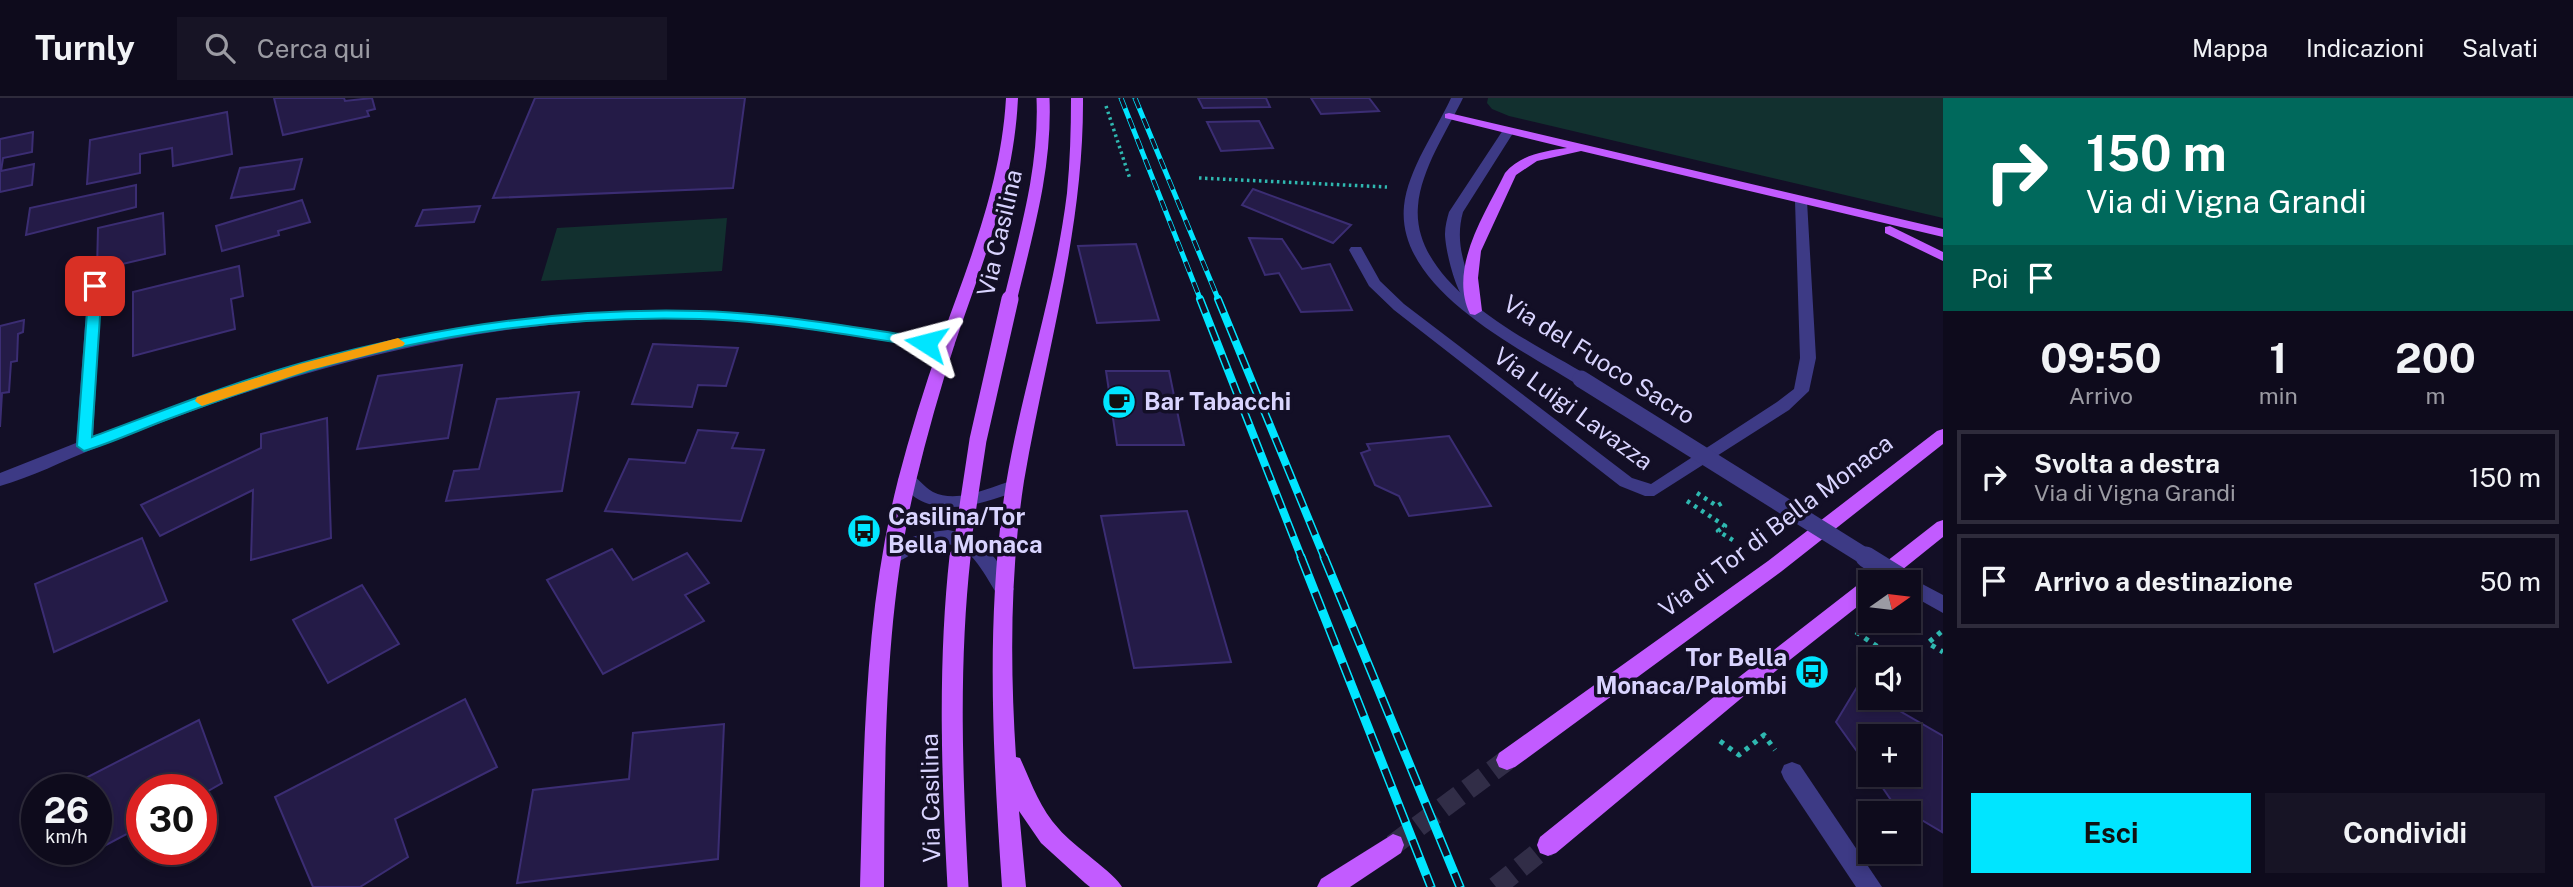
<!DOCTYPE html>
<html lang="it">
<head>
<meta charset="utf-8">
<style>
  :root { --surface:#0e0b1c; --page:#171425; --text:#f1f3f6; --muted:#9b9ba3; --line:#2e2b3b; --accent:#00e5ff }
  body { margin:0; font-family:"Public Sans",sans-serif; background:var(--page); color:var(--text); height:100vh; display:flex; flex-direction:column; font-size:26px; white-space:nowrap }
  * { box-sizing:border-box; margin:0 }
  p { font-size:23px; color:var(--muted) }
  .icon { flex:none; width:38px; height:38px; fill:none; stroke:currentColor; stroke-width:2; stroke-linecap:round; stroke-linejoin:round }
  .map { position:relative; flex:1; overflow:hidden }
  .side { display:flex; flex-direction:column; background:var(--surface); width:630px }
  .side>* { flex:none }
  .guide { background:#00695c; color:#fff; overflow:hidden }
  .needle { width:46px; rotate:76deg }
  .buttons { position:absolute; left:1858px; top:472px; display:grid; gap:14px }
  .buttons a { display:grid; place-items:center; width:63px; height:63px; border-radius:0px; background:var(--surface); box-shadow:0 4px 10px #0003,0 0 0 2px var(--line); font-size:35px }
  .speed { position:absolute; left:21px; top:676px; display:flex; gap:14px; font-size:35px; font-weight:700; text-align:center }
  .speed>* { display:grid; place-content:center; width:91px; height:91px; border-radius:50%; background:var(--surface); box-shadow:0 4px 10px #0003,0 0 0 2px var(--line); line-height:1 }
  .speed small { font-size:18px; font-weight:400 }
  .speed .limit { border:10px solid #d22; background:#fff; color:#111 }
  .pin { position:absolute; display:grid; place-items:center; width:60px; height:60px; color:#fff; margin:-30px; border-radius:14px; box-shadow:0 4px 10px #0006 }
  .me { position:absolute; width:77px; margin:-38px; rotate:279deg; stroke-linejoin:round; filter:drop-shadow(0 0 5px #0008) }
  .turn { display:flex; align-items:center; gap:24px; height:147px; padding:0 28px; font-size:32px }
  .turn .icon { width:91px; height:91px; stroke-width:2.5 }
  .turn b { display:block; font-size:49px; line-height:60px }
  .then { display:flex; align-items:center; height:66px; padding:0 28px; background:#0003; gap:14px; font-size:26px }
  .eta { display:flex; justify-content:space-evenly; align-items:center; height:119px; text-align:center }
  .eta b { font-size:42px; font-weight:700; line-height:49px }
  .primary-button { display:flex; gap:14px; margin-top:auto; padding:14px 28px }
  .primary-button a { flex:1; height:80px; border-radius:0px; background:var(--accent); color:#111; font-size:28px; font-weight:700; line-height:80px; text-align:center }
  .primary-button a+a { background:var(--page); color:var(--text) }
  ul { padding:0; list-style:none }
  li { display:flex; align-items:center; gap:21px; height:94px; margin:0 14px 10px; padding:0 14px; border:4px solid var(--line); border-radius:0px }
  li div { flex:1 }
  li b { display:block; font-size:26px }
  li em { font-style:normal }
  header { display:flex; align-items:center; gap:42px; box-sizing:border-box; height:98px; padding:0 35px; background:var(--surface); border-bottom:2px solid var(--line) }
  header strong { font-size:33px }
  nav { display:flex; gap:38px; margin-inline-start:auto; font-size:24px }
  .search { width:490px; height:63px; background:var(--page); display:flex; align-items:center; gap:18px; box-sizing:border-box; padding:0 24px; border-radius:0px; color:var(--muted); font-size:26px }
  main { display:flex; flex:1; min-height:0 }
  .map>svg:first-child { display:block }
  .green { fill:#12302f }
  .building { fill:#241b47; stroke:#3b2d73; stroke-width:2 }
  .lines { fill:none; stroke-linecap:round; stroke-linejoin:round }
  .primary-tunnel { stroke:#312d47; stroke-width:21; stroke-dasharray:21 10; stroke-linecap:butt }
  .path-far2 { stroke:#2fb8b0; stroke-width:3.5; stroke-dasharray:2.5 3.5; stroke-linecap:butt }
  .path-far1 { stroke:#2fb8b0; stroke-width:4.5; stroke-dasharray:3.5 5; stroke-linecap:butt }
  .path { stroke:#2fb8b0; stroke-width:5; stroke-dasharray:4.5 6; stroke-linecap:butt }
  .lane { fill:#3d3a85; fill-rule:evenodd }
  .street { fill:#3d3a85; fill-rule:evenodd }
  .primary { fill:#c25bff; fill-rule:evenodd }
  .rail-far2-casing { stroke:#00e5ff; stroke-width:5 }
  .rail-far1-casing { stroke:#00e5ff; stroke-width:8 }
  .rail-casing { stroke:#00e5ff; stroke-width:9 }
  .rail-far2 { stroke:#130f26; stroke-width:3.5; stroke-dasharray:11; stroke-linecap:butt }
  .rail-far1 { stroke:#130f26; stroke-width:5; stroke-dasharray:15; stroke-linecap:butt }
  .rail { stroke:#130f26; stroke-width:6; stroke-dasharray:19; stroke-linecap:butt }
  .street-bridge-far1 { stroke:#3d3a85; stroke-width:17 }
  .street-bridge { stroke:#3d3a85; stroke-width:21 }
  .primary-bridge-far2 { stroke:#c25bff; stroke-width:13 }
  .primary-bridge-far1 { stroke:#c25bff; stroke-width:17 }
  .primary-bridge { stroke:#c25bff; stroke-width:21 }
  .route { fill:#00e5ff; stroke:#0095a6; stroke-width:2 }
  .slow { fill:#f59e0b }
  .labels { text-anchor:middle; stroke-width:7; stroke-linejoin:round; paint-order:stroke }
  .street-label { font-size:24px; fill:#d9d4ff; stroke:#130f26 }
  .poi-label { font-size:24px; font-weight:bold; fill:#d9d4ff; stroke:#130f26; text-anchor:start }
</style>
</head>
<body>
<header>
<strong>Turnly</strong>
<div class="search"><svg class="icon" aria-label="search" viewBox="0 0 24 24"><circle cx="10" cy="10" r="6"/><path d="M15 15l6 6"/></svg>Cerca qui</div>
<nav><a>Mappa</a><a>Indicazioni</a><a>Salvati</a></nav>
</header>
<main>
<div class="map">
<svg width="1943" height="789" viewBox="0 0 1943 789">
  <rect width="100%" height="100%" fill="#130f26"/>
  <g class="green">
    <path d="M1488,0H1943V120L1509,18L1492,11L1487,5Z"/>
    <path d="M727,120L722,173L541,183L557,130Z"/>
  </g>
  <g class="building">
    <path d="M274,0H344L345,3L372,0L375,11L367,13L369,18L283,37Z"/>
    <path d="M535,0H745L733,90L493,100Z"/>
    <path d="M1198,0H1266L1270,9L1203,10Z"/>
    <path d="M1311,0H1369L1379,13L1321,16Z"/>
    <path d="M227,14L232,56L173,68L172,50L140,56V75L87,86L90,42Z"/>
    <path d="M1259,23L1273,50L1221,53L1207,24Z"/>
    <path d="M33,34L32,54L3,60L1,73L34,66L32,87L0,94V41Z"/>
    <path d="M302,61L294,91L231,100L240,70Z"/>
    <path d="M136,87V109L26,137L30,110Z"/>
    <path d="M1253,91L1351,127L1333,145L1242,107Z"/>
    <path d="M302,102L310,124L278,133L279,137L222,153L216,128Z"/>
    <path d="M480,108L474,124L416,128L423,112Z"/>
    <path d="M163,115L165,156L97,172L98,130Z"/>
    <path d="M1249,140L1282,141L1302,171L1330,166L1352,212L1301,214L1279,175L1265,177Z"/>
    <path d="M1136,146L1159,222L1097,225L1078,148Z"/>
    <path d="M239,168L243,198L231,201L235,231L133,258V194Z"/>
    <path d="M24,222L23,234L18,236L17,263L11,264L9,294L2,295L0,329V228Z"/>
    <path d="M653,246L738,250L726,288L698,287L692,309L632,306Z"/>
    <path d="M462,267L448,340L357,351L378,278Z"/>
    <path d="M1106,273H1169L1184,347H1117Z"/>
    <path d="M579,294L562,393L446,403L454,373L479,371L497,301Z"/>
    <path d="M327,320L331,440L251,462L253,392L160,438L141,407L261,350V336Z"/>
    <path d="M698,332L738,335L732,350L764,352L741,423L605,413L629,361L685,365Z"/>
    <path d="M1449,338L1491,408L1409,418L1399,398L1375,387L1361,355L1370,352L1367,346Z"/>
    <path d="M1187,413L1231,564L1134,570L1101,418Z"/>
    <path d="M142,440L167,503L54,554L35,486Z"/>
    <path d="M612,451L633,482L687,455L709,485L685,497L704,523L603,576L547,482Z"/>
    <path d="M362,487L399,546L328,585L293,522Z"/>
    <path d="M1857,589L1871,597V600H1877L1943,638L1942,734L1893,705L1874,677H1909V639H1871V673L1836,624Z"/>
    <path d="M465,601L497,669L395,721L408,759L360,789H313L275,699Z"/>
    <path d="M199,622L222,685L201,697V691H142V728L91,755L90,751H96V691H73L72,687Z"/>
    <path d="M724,626L718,761L517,785L533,692L629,681L633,635Z"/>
  </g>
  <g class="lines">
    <g class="primary-tunnel">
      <path d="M1393,747L1507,662"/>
      <path d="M1496,789L1548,747"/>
    </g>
    <g class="path-far2">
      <path d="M1106,8L1130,81"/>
      <path d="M1199,80L1387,89"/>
    </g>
    <g class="path-far1">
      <path d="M1697,395L1717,408L1722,405"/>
      <path d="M1687,403L1725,428L1718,433L1736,444"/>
    </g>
    <g class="path">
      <path d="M1856,534L1891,558"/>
      <path d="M1941,534L1928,545L1943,554"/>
      <path d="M1720,643L1739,657L1764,637L1775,652"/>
    </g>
    <path class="lane" d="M1505,29L1515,32L1463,114C1454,146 1466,173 1478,203L1471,207C1457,203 1445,151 1445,136C1445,128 1447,121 1449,114Z"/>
    <g class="street">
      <path d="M1451,0H1463C1447,33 1421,71 1418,108C1411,188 1530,243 1587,277L1589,281L1587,285H1575C1517,249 1396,190 1404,108C1408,71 1436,33 1451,0Z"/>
      <path d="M1801,99L1807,103L1816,260L1809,293L1789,312L1654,398H1645L1620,388L1394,212L1369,188L1349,152L1351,149H1361L1380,183L1404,206L1632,380L1651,386L1777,304L1794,291L1800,260L1795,103Z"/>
      <path d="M95,184L102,188L93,338C294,263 483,208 700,213C783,214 865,232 947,242L955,247L947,252C875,243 804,228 732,223C573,212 413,241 263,289C205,307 149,329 93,351C63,363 32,379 0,388V375L76,345L88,188Z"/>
      <path d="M907,375C918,378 923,389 933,394C958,406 990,389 1014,382L1023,388L1020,392C980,407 926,426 898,381Z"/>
      <path d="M948,432C983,438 998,461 1014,491L1011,496L1004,498L997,496C978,466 965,433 922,451C911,455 903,463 892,466L885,464L883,459C894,440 927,434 948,432Z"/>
      <path d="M1909,479L1943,497V515L1909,496V485H1900Z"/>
      <path d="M1792,664L1800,667L1882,789H1856L1784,681L1781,674L1784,667Z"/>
    </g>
    <g class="primary">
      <path d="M1006,0H1018C1014,87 983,164 955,245C940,291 927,337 916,383C884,516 885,653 884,789H860C864,652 864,516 898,382C910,336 924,290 940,245C969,164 1001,87 1006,0Z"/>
      <path d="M1071,0H1083C1084,132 1046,254 1024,383C1010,474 1010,567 1016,659L1020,660C1032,686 1039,709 1059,731C1072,747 1116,776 1122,789H1090L1085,785L1041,745L1019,713L1026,789H1002C993,655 985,520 1006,386C1022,289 1055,194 1067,95C1070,64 1071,32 1071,0Z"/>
      <path d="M1449,15L1943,131V139L1581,53L1537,63L1516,77L1481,153L1478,180L1482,213L1475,217L1470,216C1448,170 1485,116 1505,75C1520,57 1544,53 1567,50L1445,20V16Z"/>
      <path d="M1890,128L1943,154V163L1885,135V129Z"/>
      <path d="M1943,331V346L1782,473L1515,669L1507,672L1499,669L1496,662L1499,655L1768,463L1937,333Z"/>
      <path d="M1943,422V439L1887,484L1871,485V498L1744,598L1556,755L1548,758L1540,755L1537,747L1540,739L1730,586L1864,482L1871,480L1873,474L1937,424Z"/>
      <path d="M1393,736L1401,739L1404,747L1401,755L1350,789H1317L1321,781Z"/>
    </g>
    <g class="rail-far2-casing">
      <g id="rail-far2">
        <path d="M1121,0L1201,203"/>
        <path d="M1135,0L1219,203"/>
      </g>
    </g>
    <g class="rail-far1-casing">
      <g id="rail-far1">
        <path d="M1200,201L1302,461"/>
        <path d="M1218,201L1325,461"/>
      </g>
    </g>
    <g class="rail-casing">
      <g id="rail">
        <path d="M1301,459L1431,789"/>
        <path d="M1324,459L1460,789"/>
      </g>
    </g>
    <use href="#rail-far2" class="rail-far2"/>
    <use href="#rail-far1" class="rail-far1"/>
    <use href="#rail" class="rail"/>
    <path class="street-bridge-far1" d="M1581,281L1869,461"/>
    <path class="street-bridge" d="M1866,459L1908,485"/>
    <path class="primary-bridge-far2" d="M1010,203C1026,136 1046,70 1043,0"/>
    <path class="primary-bridge-far1" d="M960,461L978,342L1010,201"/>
    <path class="primary-bridge" d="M958,789C952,679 948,568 960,459"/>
  </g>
  <path class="route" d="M95,184L102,188L92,339C162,313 231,285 302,265C432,229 565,209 700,213C776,215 851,229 926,240L933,245L926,249C851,238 776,223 700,221C569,217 434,235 308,273C259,288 211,305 163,323C137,333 111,345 84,353L77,348L89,188Z"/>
  <path class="slow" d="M398,240L405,245L403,248L310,272L202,308L195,303L197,299L300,266Z"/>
  <defs>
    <g id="cafe-disc" transform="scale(1.75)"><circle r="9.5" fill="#00e5ff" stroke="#130f26"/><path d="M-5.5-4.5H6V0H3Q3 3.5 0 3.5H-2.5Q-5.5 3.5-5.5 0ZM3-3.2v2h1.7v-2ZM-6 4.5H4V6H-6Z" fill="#111"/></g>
    <g id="bus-disc" transform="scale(1.75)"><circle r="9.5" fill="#00e5ff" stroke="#130f26"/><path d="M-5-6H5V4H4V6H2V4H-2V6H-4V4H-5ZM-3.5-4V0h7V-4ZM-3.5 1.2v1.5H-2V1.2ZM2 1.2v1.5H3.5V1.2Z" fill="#111"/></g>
  </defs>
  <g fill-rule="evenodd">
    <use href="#cafe-disc" x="1119" y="304"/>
    <use href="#bus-disc" x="864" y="433"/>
    <use href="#bus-disc" x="1812" y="574"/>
  </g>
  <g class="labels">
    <g class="street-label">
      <text transform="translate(1000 135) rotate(-77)" y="8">Via Casilina</text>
      <text transform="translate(1599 262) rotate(32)" y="8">Via del Fuoco Sacro</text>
      <text transform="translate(1573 311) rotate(36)" y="8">Via Luigi Lavazza</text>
      <text transform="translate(1776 428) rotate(-37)" y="8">Via di Tor di Bella Monaca</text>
      <text transform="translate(931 700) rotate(-91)" y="8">Via Casilina</text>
    </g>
    <g class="poi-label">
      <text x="1144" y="312">Bar Tabacchi</text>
      <text x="888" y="427">Casilina/Tor<tspan x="888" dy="28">Bella Monaca</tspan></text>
      <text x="1787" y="568" text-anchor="end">Tor Bella<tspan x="1787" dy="28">Monaca/Palombi</tspan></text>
    </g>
  </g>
</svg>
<div class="buttons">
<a><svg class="needle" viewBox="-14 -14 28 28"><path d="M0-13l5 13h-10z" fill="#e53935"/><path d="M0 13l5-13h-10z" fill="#9b9ba3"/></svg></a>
<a><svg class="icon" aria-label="sound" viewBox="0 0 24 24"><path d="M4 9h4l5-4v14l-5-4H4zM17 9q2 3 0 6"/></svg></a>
<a>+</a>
<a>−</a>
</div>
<div class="speed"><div>26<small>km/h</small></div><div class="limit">30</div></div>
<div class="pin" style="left:95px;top:188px;background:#d93025"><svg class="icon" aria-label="arrive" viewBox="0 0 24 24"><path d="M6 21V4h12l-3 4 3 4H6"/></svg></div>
<svg class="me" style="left:926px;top:245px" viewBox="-20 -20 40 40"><path d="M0-17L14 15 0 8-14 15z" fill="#00e5ff" stroke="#fff" stroke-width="4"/></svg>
</div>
<section class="side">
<div class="guide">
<div class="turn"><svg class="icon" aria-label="right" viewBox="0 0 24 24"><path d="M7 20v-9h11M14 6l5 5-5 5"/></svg><div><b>150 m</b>Via di Vigna Grandi</div></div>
<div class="then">Poi<svg class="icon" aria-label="arrive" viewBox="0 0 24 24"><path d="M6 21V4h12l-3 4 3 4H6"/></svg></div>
</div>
<div class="eta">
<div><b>09:50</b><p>Arrivo</p></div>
<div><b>1</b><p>min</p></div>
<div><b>200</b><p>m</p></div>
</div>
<ul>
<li><svg class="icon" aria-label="right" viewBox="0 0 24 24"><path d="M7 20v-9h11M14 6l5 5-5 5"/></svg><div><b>Svolta a destra</b><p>Via di Vigna Grandi</p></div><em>150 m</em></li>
<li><svg class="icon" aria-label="arrive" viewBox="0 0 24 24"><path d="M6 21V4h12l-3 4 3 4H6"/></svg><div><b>Arrivo a destinazione</b></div><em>50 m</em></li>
</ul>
<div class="primary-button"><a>Esci</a><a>Condividi</a></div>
</section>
</main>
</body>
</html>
